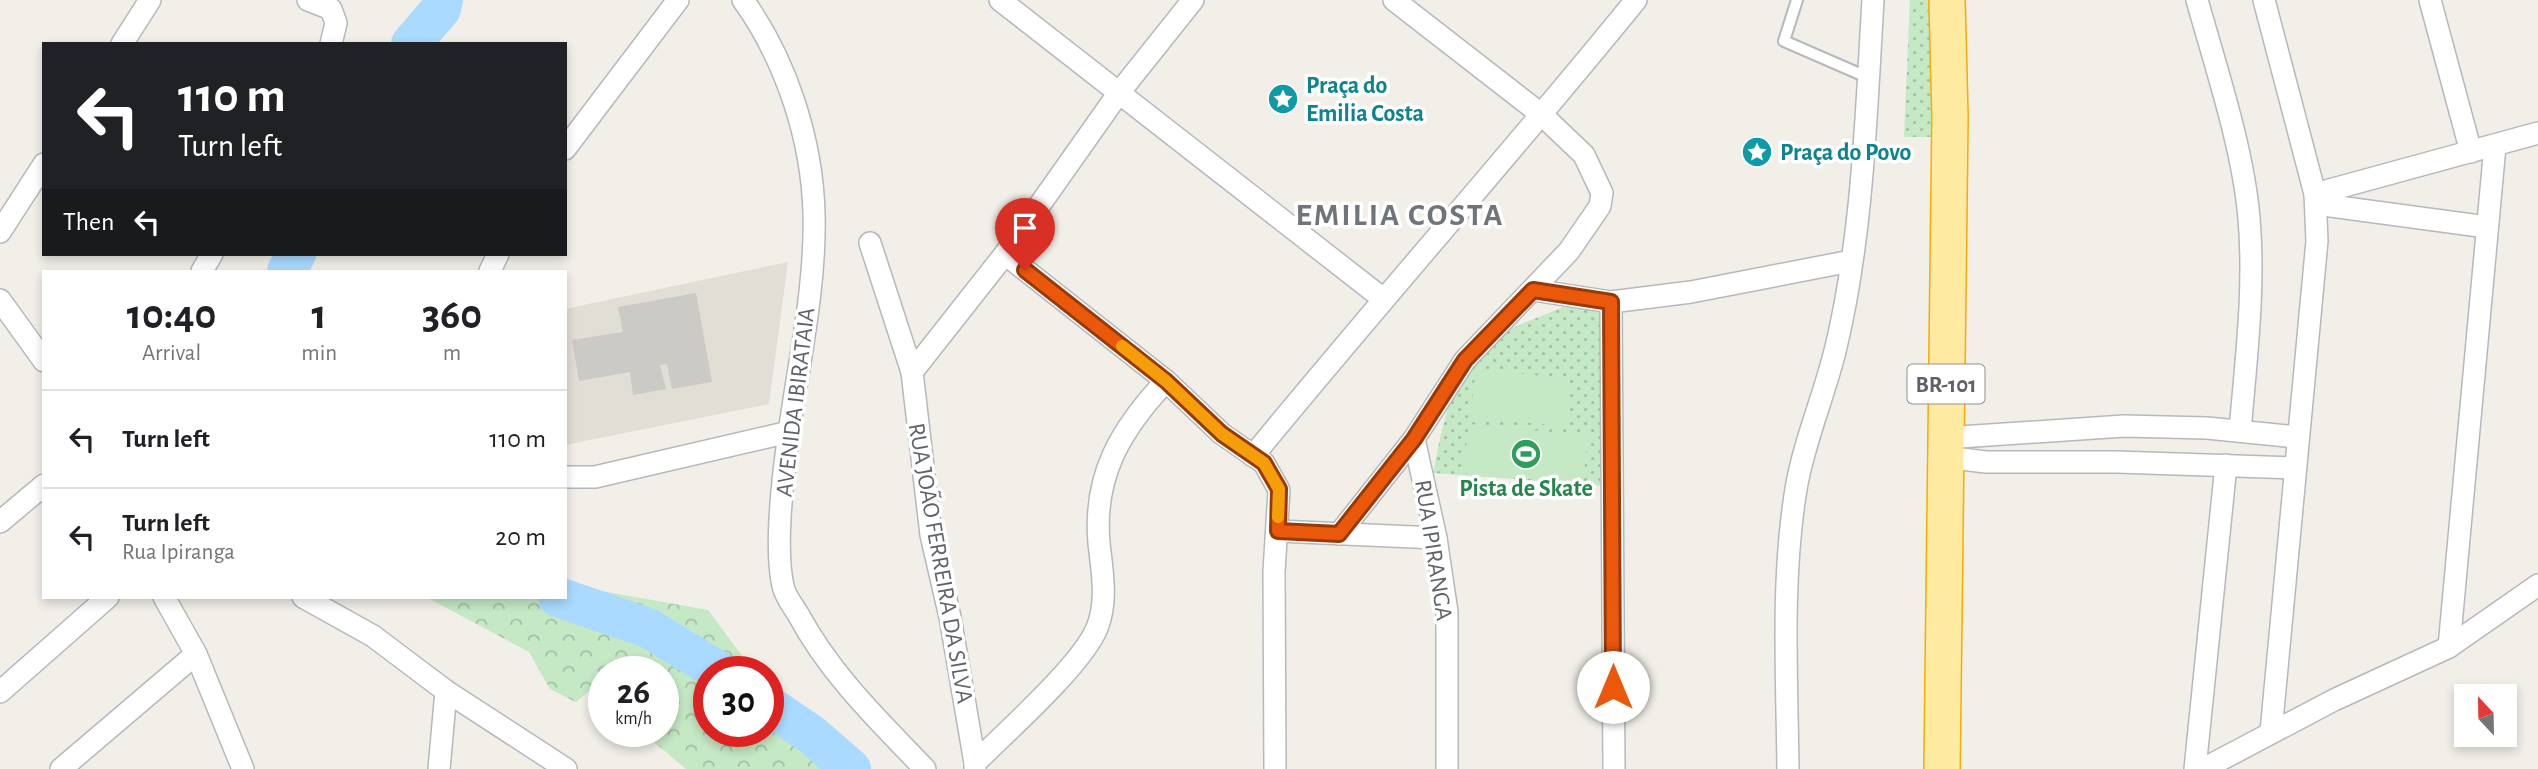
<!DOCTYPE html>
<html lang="en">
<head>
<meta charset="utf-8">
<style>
  :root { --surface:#fff; --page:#f6f6f6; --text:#202124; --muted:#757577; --line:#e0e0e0 }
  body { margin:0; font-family:"Alegreya Sans",sans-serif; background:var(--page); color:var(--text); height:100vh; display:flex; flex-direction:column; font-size:26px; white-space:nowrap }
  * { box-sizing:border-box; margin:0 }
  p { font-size:23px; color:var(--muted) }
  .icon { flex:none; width:38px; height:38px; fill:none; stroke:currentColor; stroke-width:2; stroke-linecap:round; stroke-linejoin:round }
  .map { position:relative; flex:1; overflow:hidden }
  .panel { position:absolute; left:42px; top:270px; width:525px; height:329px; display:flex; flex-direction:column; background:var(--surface); border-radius:0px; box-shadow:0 4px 10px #0003 }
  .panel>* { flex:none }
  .hud { position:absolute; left:42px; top:42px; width:525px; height:214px; border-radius:0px; box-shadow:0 4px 10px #0003; background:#202124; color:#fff; overflow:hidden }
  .needle { width:46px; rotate:338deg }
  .controls { position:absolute; left:2454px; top:684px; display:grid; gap:14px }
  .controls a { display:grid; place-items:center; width:63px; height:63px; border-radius:0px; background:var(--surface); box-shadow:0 4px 10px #0003; font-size:35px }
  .speed { position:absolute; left:588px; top:656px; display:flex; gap:14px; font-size:35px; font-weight:700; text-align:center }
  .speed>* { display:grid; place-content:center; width:91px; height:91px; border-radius:50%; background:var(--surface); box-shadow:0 4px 10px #0003; line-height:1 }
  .speed small { font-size:18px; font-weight:400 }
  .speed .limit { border:10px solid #d22; background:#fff; color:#111 }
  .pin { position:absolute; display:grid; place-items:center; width:60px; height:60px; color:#fff; margin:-72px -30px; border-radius:50% 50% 50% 0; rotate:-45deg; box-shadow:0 0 7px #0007 }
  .pin .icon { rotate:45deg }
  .me { position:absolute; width:77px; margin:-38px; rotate:0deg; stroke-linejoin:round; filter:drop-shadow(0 0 5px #0008) }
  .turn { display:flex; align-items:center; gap:24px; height:147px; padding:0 21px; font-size:32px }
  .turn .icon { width:91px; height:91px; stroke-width:2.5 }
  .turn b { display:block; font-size:49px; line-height:60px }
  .then { display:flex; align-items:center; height:66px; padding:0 21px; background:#0003; gap:14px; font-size:26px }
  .eta { display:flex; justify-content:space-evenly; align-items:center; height:119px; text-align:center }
  .eta b { font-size:42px; font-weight:700; line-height:49px }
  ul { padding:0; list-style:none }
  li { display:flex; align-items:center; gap:21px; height:98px; padding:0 21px; border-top:2px solid var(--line) }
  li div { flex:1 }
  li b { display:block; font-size:26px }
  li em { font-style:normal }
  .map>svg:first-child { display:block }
  .education { fill:#e1ded6 }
  .grass { fill:url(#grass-dots) }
  .forest { fill:url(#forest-crowns) }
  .pitch { fill:#c5e8c5 }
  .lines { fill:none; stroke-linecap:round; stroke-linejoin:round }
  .river { stroke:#aadaff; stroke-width:40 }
  .building { fill:#cccac5 }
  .service-casing { stroke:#b5b8bc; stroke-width:14 }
  .minor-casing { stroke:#b5b8bc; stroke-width:24 }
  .trunk-casing { stroke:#f9ab00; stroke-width:38 }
  .service { stroke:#fff; stroke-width:10 }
  .minor { stroke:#fff; stroke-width:21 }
  .trunk { stroke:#feeaa1; stroke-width:35 }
  .route-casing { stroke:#983908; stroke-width:18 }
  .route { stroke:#ea580c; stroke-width:12 }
  .slow { stroke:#f59e0b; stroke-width:12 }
  .labels { text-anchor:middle; stroke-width:7; stroke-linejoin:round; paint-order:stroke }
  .shield { fill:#fff; stroke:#8f9295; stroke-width:2 }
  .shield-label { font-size:23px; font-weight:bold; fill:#5f6368 }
  .culture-label { font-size:24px; font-weight:bold; fill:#0d838f; stroke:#fff; text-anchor:start }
  .street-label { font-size:24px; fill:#5f6368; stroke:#fff }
  .leisure-label { font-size:24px; font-weight:bold; fill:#27864d; stroke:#fff }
  .district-label { font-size:32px; font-weight:bold; letter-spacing:2px; fill:#70757a; stroke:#fff }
</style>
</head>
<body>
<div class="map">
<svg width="2538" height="769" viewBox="0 0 2538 769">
  <defs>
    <pattern id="grass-dots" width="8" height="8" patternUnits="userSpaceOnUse" patternTransform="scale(1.75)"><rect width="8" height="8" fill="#c5e8c5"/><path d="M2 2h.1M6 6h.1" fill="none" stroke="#a3c0a4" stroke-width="1.8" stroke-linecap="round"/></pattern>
    <pattern id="forest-crowns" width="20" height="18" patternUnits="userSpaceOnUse" patternTransform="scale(1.75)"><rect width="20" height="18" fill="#c5e8c5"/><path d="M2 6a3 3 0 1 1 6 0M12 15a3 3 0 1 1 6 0" fill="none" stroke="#a3c0a4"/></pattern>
  </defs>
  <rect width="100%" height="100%" fill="#f1efe8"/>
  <path class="education" d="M788,262L769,404L565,445V309Z"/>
  <g class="grass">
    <path d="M1910,0H1936L1935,137H1904Z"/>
    <path d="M1563,307L1590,308L1610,319L1606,486L1433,473C1442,431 1451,367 1489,341C1510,326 1539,318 1563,307Z"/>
  </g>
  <path class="forest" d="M565,580L590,589L708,610L754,672H709V732H768V691L844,748L867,769H686L642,732H663V672H604V702L588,692L576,702L550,689L529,652L426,597H565Z"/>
  <g class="pitch">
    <path d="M1476,369L1570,379L1567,426L1470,418Z"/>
    <path d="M1469,424L1588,436L1583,484L1463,473Z"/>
  </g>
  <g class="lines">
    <g class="river">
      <path d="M411,44L441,9L443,0"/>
      <path d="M287,271L296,254"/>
      <path d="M558,597L648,628L720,672"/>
      <path d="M768,705L812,735L851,769"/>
    </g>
  </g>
  <path class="building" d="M696,293L712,382L672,389L667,364L660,365L666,389L633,395L630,372L579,381L572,340L623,332L618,307Z"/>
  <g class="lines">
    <g class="service-casing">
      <path id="service" d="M1797,0L1784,41L1869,78"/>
    </g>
    <g class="minor-casing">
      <g id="minor">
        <path d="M308,0L331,9L336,23L331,44"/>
        <path d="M743,0C786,60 812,139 814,213C816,286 799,361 789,433C783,475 774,546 783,586C785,596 793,606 798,614C830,674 878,720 925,769"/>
        <path d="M1000,0L1382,298"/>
        <path d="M1394,0L1542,115L1584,155L1602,193L1600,206L1569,251L1465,360L1414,439L1436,538L1447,612V769"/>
        <path d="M2197,0C2216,68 2243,148 2249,218C2255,289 2246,360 2240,431"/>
        <path d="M2264,0L2315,194L2317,241L2271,732"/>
        <path d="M2430,0L2471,152"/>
        <path d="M122,44L150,0"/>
        <path d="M565,149L678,0"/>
        <path d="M2315,194L2538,133"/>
        <path d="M2316,204L2487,227"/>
        <path d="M0,232L44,164"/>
        <path d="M870,243L912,372L931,535L950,617L975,763"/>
        <path d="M1005,254L1166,381L1222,434L1264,463L1279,490L1274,572L1275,769"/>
        <path d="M202,271L212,254"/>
        <path d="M490,271L498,254"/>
        <path d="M1533,290L1611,302L1691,292L1851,261"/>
        <path d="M0,300L44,361"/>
        <path d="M1611,302L1614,769"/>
        <path d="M912,372L1005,254L1118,94L1193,0"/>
        <path d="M1945,438L2124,426L2207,428L2297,437"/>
        <path d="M1253,456C1379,302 1511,154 1636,0"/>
        <path d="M1945,457L1986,462H2117L2294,468"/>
        <path d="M565,477H595L789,432"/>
        <path d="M0,522L44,485"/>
        <path d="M1278,531L1436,538"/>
        <path d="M1339,534L1414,439"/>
        <path d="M164,597L196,654L243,769"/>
        <path d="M303,597L373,636L446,691L566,769"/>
        <path d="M2449,647L2495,146"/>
        <path d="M0,692L108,597"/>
        <path d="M61,769L196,654"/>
        <path d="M439,769L446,691"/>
        <path d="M975,769V763C1006,732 1082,665 1097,628C1108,601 1102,571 1099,543C1093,475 1121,429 1166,381"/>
        <path d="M1788,769C1787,676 1781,581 1796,489C1804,441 1825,394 1836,347C1863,234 1866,115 1873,0"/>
        <path d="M2195,769L2226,465"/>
        <path d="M2203,769L2334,700L2449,647L2538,585"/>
      </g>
    </g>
    <g class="trunk-casing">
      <path id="trunk" d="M1942,769L1950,117L1947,0"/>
    </g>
    <use href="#service" class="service"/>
    <use href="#minor" class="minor"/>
    <use href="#trunk" class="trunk"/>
  </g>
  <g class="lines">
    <g class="route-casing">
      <path id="route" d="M1025,270L1166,381L1222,434L1264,463L1279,489L1278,531L1339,534L1414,439L1465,360L1533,290L1611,302L1613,687"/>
    </g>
    <use href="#route" class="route"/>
    <path class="slow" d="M1122,346L1166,381L1222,434L1264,463L1279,489L1278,517"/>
  </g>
  <defs>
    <g id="sight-disc" transform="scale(1.575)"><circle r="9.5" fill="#0f9aa8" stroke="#fff"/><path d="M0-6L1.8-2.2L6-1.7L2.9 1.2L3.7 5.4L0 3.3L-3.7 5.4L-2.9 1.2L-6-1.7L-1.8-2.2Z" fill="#fff"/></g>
    <g id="stadium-disc" transform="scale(1.575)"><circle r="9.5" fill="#2e9e5b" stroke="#fff"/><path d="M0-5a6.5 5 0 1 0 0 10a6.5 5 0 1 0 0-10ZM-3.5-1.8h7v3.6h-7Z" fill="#fff"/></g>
  </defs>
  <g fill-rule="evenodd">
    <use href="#sight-disc" x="1283" y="99"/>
    <use href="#sight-disc" x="1757" y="152"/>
    <use href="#stadium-disc" x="1526" y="454"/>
  </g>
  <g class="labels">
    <rect class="shield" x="1907.5" y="364.5" width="77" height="39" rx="5"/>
    <g class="shield-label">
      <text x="1946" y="392">BR-101</text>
    </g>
    <g class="culture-label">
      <text x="1306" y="93">Praça do<tspan x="1306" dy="28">Emilia Costa</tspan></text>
      <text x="1780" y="160">Praça do Povo</text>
    </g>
    <g class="street-label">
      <text transform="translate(795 402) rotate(-83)" y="8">AVENIDA IBIRATAIA</text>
      <text transform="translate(1434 550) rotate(81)" y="8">RUA IPIRANGA</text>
      <text transform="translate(941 563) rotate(80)" y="8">RUA JOÃO FERREIRA DA SILVA</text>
    </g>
    <g class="leisure-label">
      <text x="1526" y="496">Pista de Skate</text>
    </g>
    <g class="district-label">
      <text x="1400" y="225">EMILIA COSTA</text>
    </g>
  </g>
</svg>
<div class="controls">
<a><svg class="needle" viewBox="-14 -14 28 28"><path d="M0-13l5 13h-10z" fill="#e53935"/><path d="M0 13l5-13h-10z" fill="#757577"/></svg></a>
</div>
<div class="speed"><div>26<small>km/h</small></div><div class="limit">30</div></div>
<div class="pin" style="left:1025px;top:270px;background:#d93025"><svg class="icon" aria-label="arrive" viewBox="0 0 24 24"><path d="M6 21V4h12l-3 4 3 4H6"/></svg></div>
<svg class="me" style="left:1613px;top:687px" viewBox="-20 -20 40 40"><circle r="19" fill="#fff"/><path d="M0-13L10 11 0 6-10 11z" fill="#ea580c"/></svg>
<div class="hud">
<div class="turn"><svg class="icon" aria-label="left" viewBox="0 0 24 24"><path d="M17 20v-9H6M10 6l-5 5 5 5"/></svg><div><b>110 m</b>Turn left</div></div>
<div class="then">Then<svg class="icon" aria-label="left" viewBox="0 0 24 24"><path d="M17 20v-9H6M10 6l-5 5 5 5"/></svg></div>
</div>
<section class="panel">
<div class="eta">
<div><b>10:40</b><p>Arrival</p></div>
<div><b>1</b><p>min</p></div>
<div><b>360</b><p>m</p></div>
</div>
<ul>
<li><svg class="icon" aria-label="left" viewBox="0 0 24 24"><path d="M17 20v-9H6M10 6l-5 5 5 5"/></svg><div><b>Turn left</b></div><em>110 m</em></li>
<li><svg class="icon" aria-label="left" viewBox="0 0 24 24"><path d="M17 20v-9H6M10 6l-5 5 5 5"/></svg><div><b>Turn left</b><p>Rua Ipiranga</p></div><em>20 m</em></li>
</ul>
</section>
</div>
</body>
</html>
